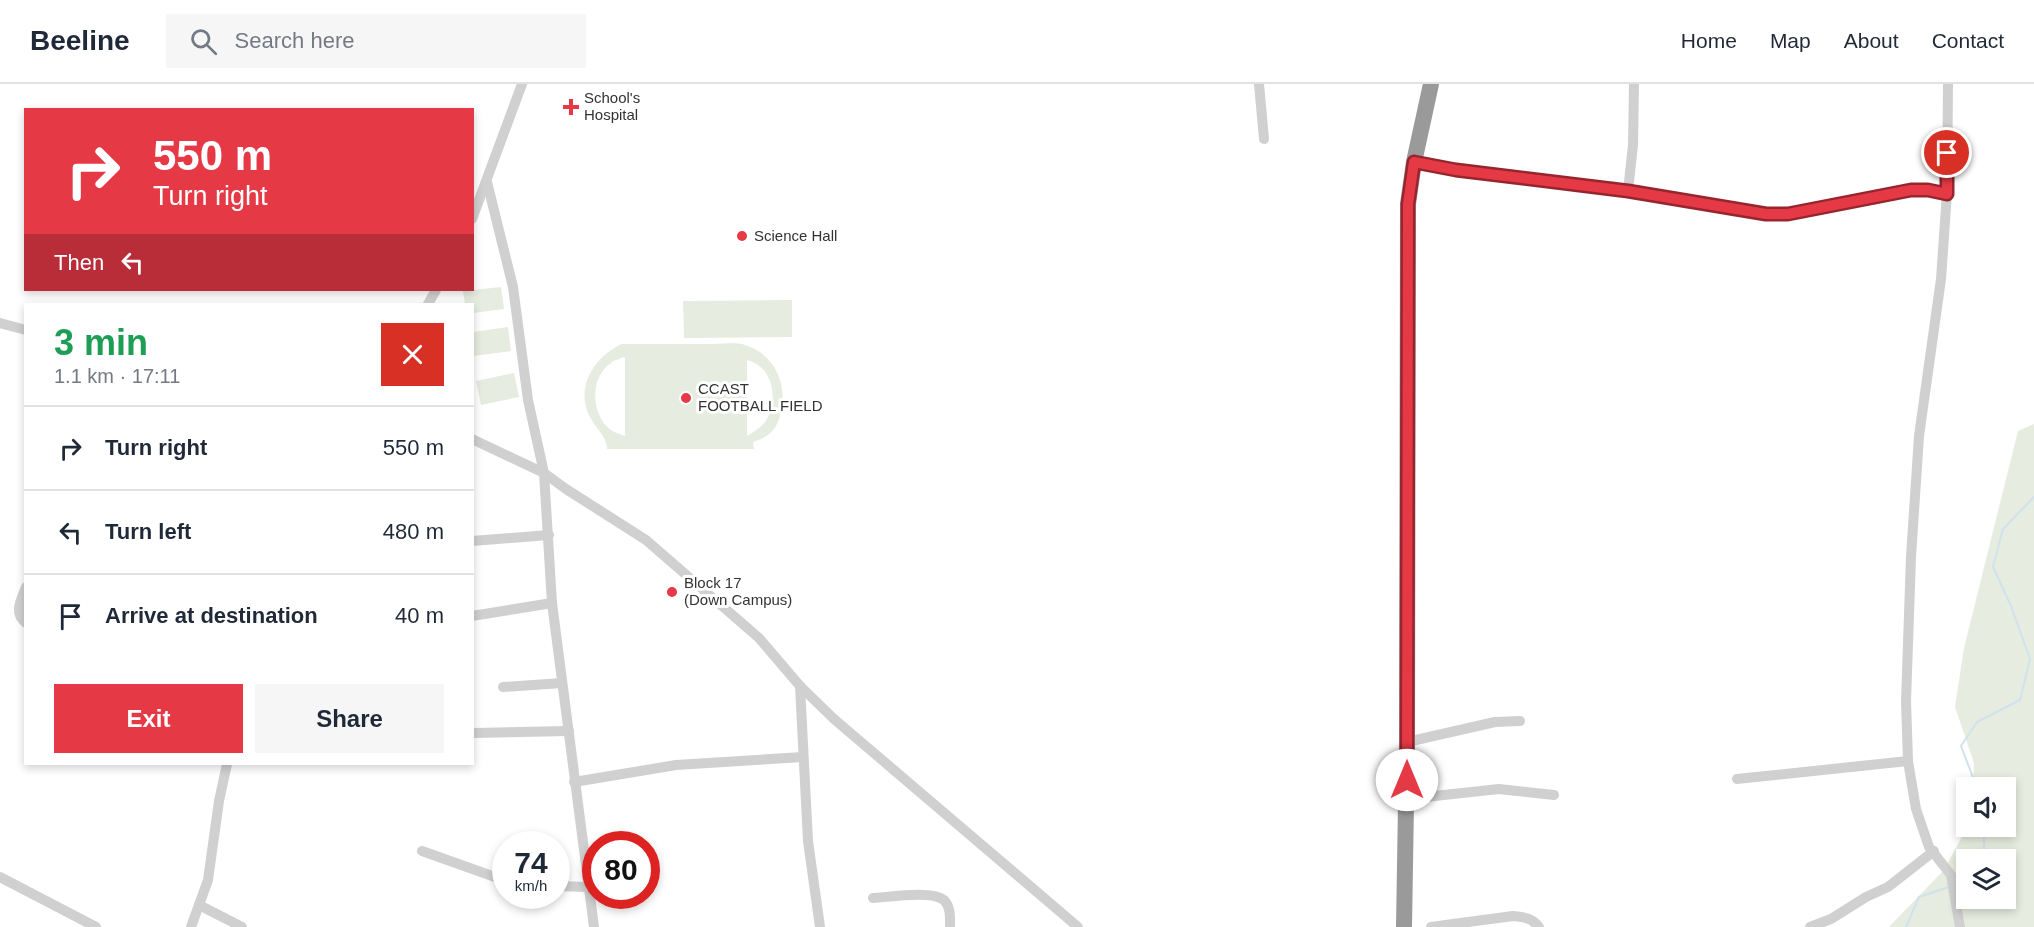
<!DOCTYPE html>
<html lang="en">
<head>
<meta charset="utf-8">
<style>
  :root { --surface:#fff; --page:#f6f6f7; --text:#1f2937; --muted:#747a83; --line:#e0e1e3; --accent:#e63946 }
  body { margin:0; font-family:Helvetica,sans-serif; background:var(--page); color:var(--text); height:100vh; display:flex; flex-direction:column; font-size:22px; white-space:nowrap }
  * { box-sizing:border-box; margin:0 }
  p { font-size:20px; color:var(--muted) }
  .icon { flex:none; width:33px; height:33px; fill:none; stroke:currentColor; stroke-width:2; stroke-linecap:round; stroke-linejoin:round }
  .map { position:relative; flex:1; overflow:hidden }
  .details { position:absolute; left:24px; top:219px; width:450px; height:462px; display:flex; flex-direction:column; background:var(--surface); border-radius:0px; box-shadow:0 3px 9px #0003 }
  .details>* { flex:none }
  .top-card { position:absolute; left:24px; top:24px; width:450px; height:183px; border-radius:0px; box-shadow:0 3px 9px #0003; background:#e63946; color:#fff; overflow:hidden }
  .fabs { position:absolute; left:1956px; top:693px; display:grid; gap:12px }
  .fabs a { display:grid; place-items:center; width:60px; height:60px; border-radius:0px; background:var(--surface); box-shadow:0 3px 9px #0003; font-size:30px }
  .speed { position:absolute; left:492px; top:747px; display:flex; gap:12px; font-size:30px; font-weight:700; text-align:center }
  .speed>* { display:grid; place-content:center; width:78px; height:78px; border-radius:50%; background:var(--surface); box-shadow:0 3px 9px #0003; line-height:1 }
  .speed small { font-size:15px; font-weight:400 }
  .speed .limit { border:9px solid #d22; background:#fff; color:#111 }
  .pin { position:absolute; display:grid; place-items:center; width:51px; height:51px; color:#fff; margin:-26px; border:3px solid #fff; border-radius:50%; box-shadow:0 2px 6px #0007 }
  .me { position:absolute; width:66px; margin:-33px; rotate:0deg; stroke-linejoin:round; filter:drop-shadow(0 0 4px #0008) }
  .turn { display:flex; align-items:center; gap:21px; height:126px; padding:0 30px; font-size:27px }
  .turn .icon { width:78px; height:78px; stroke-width:2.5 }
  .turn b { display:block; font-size:42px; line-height:51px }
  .then { display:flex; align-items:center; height:57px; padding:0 30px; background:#0003; gap:12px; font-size:22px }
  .round { display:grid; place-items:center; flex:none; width:63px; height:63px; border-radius:0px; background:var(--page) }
  .summary { display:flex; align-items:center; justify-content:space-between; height:102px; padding:0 30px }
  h1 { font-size:36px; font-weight:700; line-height:45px; color:#1e9e55 }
  .action { display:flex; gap:12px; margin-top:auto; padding:12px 30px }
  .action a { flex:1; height:69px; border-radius:0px; background:var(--accent); color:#fff; font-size:24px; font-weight:700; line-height:69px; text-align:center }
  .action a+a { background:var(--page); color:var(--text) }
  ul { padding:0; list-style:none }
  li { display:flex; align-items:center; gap:18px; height:84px; padding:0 30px; border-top:2px solid var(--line) }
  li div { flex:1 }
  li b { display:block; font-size:22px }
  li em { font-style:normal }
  header { display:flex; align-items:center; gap:36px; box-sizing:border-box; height:84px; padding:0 30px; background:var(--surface); border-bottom:2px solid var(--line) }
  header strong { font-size:28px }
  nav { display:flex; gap:33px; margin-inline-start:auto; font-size:21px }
  .search { width:420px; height:54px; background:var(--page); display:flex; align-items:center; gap:15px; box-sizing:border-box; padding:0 21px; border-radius:0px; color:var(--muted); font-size:22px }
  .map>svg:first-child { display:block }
  .green { fill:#e6ecdf; fill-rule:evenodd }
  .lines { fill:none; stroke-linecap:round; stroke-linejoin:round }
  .stream { stroke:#cfe2ee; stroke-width:2 }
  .minor { stroke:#d0d0d0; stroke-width:10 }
  .highway { stroke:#9a9a9a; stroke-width:16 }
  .route-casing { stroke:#96252e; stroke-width:15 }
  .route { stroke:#e63946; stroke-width:10 }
  .poi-dot { fill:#e63946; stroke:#fff; stroke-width:2 }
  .labels { text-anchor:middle; stroke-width:6; stroke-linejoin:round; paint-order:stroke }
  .poi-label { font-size:15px; fill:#333; stroke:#fff; text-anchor:start }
</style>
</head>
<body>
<header>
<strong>Beeline</strong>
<div class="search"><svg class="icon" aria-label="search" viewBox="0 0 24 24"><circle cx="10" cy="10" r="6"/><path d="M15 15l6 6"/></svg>Search here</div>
<nav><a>Home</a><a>Map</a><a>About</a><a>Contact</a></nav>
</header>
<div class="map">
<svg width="2034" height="843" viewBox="0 0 2034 843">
  <rect width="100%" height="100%" fill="#fff"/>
  <g class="green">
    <path d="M501,203L504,225L473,229L472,220H465L463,207Z"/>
    <path d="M792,216V253L684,254L683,217Z"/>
    <path d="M508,243L511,267L473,272V248Z"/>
    <path d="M622,260C652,260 683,260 713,260C723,260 736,258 745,261C772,269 786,296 782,322C779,343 772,352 753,358L754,365H607C607,353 596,345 590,333C574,304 595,272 622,260ZM624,273L625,274V352C621,350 615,349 611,346C591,332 589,293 611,279C614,276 620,275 624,273ZM747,276C772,282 778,312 768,333C764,342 755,347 747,352Z"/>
    <path d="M514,289L519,313L481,321L476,297Z"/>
    <path d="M2034,340V843H1889L1944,786L1967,743L2006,742V704L1973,703L1974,679L1955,623L1964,564L2018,347ZM1966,776H2006V814H1966Z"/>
  </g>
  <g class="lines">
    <g class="stream">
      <path d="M1977,704L1961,662L1977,638L2020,616L2030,575L2011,522L1993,483L2003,445L2034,413"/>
      <path d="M1983,742L1985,776"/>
      <path d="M1958,801L1966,799"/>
      <path d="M1906,843L1919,813L1949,803"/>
    </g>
    <g class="minor">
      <path d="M1259,0L1264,55"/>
      <path d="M1948,0L1947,109L1941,195L1919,352L1911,473L1906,617L1908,677L1916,725L1929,763L1951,791L1960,843"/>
      <path d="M1414,78L1457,86L1628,107L1766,130H1788L1911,106H1928L1947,109"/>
      <path d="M487,98L513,203L528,316L544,389L552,519L594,843"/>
      <path d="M1628,107L1633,61L1634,0"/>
      <path d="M472,135L522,0"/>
      <path d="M428,220L436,206"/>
      <path d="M0,239L26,246"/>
      <path d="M472,355L544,389L566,405L646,456L759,554L800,602L834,635L1078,843"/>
      <path d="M472,457L549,451"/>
      <path d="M26,503C21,516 13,529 26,539"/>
      <path d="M472,532L552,519"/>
      <path d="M800,602L808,757L820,843"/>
      <path d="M503,603L562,599"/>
      <path d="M472,649L569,647"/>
      <path d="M1407,658L1495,638L1520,637"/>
      <path d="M1737,695L1908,677"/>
      <path d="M574,698L676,681L803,673"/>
      <path d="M1407,715L1499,705L1554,711"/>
      <path d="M422,767L495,793L506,795"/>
      <path d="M0,793L96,843"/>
      <path d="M556,802L588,803"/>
      <path d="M873,814C890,813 931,806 944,816C951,823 950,834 950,843"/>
      <path d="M199,821L242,843"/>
      <path d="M191,843L208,796L219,717L227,680"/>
      <path d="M1431,843L1513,832C1524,833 1532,834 1539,843"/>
      <path d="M1810,843L1831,835L1866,813L1888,803L1934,767"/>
    </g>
    <path class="highway" d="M1404,843L1407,658L1408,120L1414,78L1431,0"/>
  </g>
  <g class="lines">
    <g class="route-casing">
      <path id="route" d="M1407,696L1408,120L1414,78L1456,86L1628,107L1766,130H1788L1911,106H1928L1947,110V69"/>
    </g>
    <use href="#route" class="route"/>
  </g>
  <g class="poi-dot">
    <path d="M568 14h6v6h6v6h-6v6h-6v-6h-6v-6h6z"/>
    <circle cx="742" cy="152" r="6"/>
    <circle cx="686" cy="314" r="6"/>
    <circle cx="672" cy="508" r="6"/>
  </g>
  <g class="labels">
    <g class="poi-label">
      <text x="584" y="19">School's<tspan x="584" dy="17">Hospital</tspan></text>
      <text x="754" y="157">Science Hall</text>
      <text x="698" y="310">CCAST<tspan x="698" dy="17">FOOTBALL FIELD</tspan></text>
      <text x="684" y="504">Block 17<tspan x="684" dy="17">(Down Campus)</tspan></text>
    </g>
  </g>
</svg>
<div class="fabs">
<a><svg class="icon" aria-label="sound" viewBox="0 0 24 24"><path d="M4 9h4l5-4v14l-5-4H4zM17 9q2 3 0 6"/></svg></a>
<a><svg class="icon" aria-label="layers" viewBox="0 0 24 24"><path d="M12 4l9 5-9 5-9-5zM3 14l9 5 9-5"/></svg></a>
</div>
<div class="speed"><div>74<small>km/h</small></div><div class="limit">80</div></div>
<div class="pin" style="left:1947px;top:69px;background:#d93025"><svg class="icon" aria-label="arrive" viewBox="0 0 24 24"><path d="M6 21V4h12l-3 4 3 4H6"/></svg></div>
<svg class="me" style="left:1407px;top:696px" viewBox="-20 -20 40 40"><circle r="19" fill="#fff"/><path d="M0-13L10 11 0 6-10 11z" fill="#e63946"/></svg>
<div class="top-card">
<div class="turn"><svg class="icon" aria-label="right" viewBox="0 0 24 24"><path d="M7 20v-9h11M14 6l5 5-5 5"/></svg><div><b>550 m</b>Turn right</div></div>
<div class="then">Then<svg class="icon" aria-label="left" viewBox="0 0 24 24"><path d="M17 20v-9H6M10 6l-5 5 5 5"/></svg></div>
</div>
<section class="details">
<div class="summary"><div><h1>3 min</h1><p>1.1 km · 17:11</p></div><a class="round" style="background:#d93025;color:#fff"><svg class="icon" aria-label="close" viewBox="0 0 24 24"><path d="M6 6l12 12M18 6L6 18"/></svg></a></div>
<ul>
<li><svg class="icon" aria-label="right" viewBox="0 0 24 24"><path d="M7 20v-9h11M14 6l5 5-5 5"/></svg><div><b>Turn right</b></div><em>550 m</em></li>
<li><svg class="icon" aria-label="left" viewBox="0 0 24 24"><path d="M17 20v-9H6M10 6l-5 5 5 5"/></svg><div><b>Turn left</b></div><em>480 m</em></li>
<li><svg class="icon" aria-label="arrive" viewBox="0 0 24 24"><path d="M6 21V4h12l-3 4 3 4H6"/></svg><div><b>Arrive at destination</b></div><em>40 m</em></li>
</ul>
<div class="action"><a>Exit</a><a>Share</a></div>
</section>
</div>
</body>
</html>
